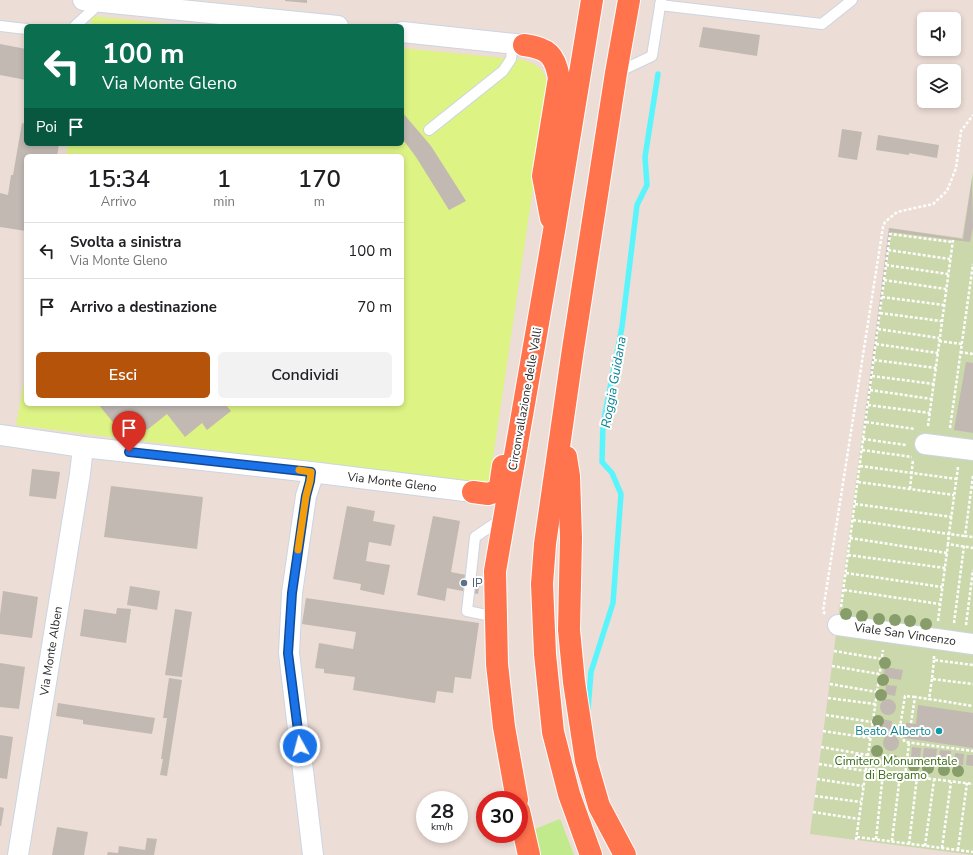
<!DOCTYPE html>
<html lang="it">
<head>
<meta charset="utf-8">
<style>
  :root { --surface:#fff; --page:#f2f2f2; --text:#202124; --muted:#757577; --line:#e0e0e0; --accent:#b45309 }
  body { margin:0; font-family:"Nunito Sans",sans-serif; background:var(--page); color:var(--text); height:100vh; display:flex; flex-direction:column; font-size:15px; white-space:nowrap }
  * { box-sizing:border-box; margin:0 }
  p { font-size:13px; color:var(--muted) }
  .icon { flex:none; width:22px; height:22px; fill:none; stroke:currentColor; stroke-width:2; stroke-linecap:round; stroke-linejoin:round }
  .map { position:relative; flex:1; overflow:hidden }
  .panel { position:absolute; left:24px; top:154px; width:380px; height:252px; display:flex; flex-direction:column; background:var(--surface); border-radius:6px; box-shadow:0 2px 6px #0003 }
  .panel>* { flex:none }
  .top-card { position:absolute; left:24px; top:24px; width:380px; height:122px; border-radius:6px; box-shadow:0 2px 6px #0003; background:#0b6e4f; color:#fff; overflow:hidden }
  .tools { position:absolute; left:917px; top:12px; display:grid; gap:8px }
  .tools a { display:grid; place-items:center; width:44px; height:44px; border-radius:6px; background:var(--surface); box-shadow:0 2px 6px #0003; font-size:20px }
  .speed { position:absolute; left:416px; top:791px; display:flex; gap:8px; font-size:20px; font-weight:700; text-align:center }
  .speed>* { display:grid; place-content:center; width:52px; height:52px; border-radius:50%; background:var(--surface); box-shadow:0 2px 6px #0003; line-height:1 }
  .speed small { font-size:10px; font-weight:400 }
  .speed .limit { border:6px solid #d22; background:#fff; color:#111 }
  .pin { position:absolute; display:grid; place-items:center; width:34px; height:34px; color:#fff; margin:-41px -17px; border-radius:50% 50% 50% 0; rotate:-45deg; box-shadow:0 0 4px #0007 }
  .pin .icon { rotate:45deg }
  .me { position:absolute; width:44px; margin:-22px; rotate:353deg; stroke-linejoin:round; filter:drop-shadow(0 0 3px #0008) }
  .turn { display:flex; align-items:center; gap:14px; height:84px; padding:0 12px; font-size:18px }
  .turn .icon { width:52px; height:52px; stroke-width:2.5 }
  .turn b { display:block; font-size:28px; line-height:34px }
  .then { display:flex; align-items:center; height:38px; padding:0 12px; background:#0003; gap:8px; font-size:15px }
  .eta { display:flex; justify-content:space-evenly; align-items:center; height:68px; text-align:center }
  .eta b { font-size:24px; font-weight:600; line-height:28px }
  .action { display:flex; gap:8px; margin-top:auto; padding:8px 12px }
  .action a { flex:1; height:46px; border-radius:6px; background:var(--accent); color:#fff; font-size:16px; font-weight:600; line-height:46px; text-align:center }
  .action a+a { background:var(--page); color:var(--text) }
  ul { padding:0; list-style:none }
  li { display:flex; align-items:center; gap:12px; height:56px; padding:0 12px; border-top:1px solid var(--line) }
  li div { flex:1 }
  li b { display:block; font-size:15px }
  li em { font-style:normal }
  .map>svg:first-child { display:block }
  .green { fill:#c0ea8b }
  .cemetery { fill:#cbd8ab }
  .pitch { fill:#ddf384 }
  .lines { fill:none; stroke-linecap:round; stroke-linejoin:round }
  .stream { stroke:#5af5fc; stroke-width:5.5 }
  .building { fill:#c2b9b3 }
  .lane-casing { stroke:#cbd5e2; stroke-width:12 }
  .street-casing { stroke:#cbd5e2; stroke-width:22 }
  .highway-casing { stroke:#fff; stroke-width:24 }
  .path { stroke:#fff; stroke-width:2.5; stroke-dasharray:3 2; stroke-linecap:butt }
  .lane { stroke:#fff; stroke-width:10 }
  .street { stroke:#fff; stroke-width:20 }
  .highway { stroke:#ff734d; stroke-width:22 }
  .tree { fill:#889e6a }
  .route-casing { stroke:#114b97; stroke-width:10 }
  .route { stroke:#1a73e8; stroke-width:7 }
  .slow { stroke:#f59e0b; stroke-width:7 }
  .service-dot { fill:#5c6f8a; stroke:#fff; stroke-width:1.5 }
  .culture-dot { fill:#0f9aa8; stroke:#fff; stroke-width:1.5 }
  .labels { text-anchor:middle; stroke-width:4; stroke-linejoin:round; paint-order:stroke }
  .street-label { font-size:12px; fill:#272727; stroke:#fff }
  .service-label { font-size:12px; fill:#4e5e75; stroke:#fff; text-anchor:start }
  .culture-label { font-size:12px; fill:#0d838f; stroke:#fff; text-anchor:end }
  .park-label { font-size:12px; fill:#376a11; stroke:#fff }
  .water-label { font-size:13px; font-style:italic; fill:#028293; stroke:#fff }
</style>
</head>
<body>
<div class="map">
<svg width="973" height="855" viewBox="0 0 973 855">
  <rect width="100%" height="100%" fill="#ecddd6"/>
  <path class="green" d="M560,819L574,855H538L530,831Z"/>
  <path class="cemetery" d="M973,172V855L810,834L889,228L962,238Z"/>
  <g class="pitch">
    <path d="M92,16L188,26H90Z"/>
    <path d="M402,48L523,60C539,65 545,70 548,87L489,485L16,425L26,370V404H402V156H66L68,144H402Z"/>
  </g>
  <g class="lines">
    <path class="stream" d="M588,709L591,672L613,603L621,494L612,473L602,462L603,424L622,327L637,205L647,185L645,157L658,74"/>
  </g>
  <g class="building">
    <path d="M285,0H307V3L285,1Z"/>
    <path d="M703,27L760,35L757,56L699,47Z"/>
    <path d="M0,44L26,49V80L0,75Z"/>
    <path d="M402,112L431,146L466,201L449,210L416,157L402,138Z"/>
    <path d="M22,123L26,124V144H59L57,156H26V231L0,227V193L8,195L11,175H13Z"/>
    <path d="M842,129L862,132L857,160L838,157Z"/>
    <path d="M878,135L939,145L937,158L909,153V155L876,150Z"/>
    <path d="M972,178L973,227L970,242L891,232L866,422V425H864L889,228L963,239Z"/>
    <path d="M966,362L973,363V433L954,430Z"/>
    <path d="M98,404H225L231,411L207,430L202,423L185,437L167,414L147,430L133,413L116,426Z"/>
    <path d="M32,469L60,472L56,499L29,496Z"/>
    <path d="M111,486L203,497L197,549L104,537Z"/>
    <path d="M347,506L375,511L373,521L395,525L391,546L369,542L366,561L390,565L384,595L360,590L361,584L333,579Z"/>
    <path d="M433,516L460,521L451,572L481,578L478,594L447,588L445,601L417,595Z"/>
    <path d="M130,586L160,591L157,610L127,605Z"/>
    <path d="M3,591L38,597L32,638L0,634V615Z"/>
    <path d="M306,598L479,623L471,679L455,677L453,693L437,691L435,703L353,690L355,677L324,673V669L315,668L319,643L353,649L356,632L302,624Z"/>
    <path d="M117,608L131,609L126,643L80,636L84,609L116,614Z"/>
    <path d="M175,609L192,612L182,677L165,675Z"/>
    <path d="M0,663L25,667L19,709L0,707Z"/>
    <path d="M885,667L903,670L901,680L883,677Z"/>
    <path d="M169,678L182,680L167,776L160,775L163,759H161L167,718H163Z"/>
    <path d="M886,685L897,686L895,696L885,694Z"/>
    <circle cx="888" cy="707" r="8"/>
    <path d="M58,703L155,718L152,734L83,724V720L56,716Z"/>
    <path d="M918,705L973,713V748L904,738L906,723L916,724Z"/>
    <path d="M882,719L892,721L891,730L881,729Z"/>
    <circle cx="891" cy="743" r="8"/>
    <path d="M0,735L13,737L7,779L0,778Z"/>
    <path d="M912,747L921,748L920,759L911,758Z"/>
    <path d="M924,748L937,749L935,765L922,764Z"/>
    <path d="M940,750L951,751L949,766L938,764Z"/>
    <path d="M955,753L964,754L963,765L954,764Z"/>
    <path d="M967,755H973V766L966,765Z"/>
    <path d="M0,807L4,808L1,826H0Z"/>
    <path d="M57,827L88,832L84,855H52Z"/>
    <path d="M147,838L157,839L154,855H107L108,852L118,853L119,846L145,850Z"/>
  </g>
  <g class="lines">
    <g class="lane-casing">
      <g id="lane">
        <path d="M660,5L822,24L852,0"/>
        <path d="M0,26L26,29"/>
        <path d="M75,26L101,2"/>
        <path d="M616,73L652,56L661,0"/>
        <path d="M429,130L503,71L511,59L513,44"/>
        <path d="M496,617L467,611L475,537L503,518"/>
      </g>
    </g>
    <g class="street-casing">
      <g id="street">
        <path d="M83,0L338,26"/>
        <path d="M402,32L524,45"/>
        <path d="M0,435L83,447L311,472L473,492"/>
        <path d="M925,444L973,450"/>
        <path d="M311,472V481L306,496L292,593L289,653L313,855"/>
        <path d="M838,625L973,644"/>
        <path d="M18,855L80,474L83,447"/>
      </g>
    </g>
    <g class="highway-casing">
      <g id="highway">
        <path d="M524,45C548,48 555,55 559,78L543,176L551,218"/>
        <path d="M566,457L569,476L571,538L569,630L574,682L586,761L599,806L625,855"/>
        <path d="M473,492L488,494L497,491L500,486L503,466"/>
        <path d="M517,800L504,727L497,664L495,571L554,231L592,0"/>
        <path d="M519,811L529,855"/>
        <path d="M591,855L569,794L553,732L545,654L542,584L545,544L573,349L616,73L629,0"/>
      </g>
    </g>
    <g class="path">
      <path d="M888,250L950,259"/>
      <path d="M886,265L948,274"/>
      <path d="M884,280L946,289"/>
      <path d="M882,297L944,305"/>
      <path d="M880,313L941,321"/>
      <path d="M878,329L939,338"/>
      <path d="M939,341L962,344"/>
      <path d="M876,344L938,353"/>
      <path d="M960,352L973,354"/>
      <path d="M874,360L936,368"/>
      <path d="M872,376L934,384"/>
      <path d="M870,390L932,399"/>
      <path d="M868,405L930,413"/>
      <path d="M866,422L915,429"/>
      <path d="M928,426L953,240"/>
      <path d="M950,428L973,264"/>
      <path d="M863,439L906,445"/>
      <path d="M862,450L912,457"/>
      <path d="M860,466L957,479"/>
      <path d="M958,467L949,534L965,536"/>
      <path d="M973,476L965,536L973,537"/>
      <path d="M858,482L954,495"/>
      <path d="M910,489L913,459"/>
      <path d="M855,504L952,517"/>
      <path d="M853,520L949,534L948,544L973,548"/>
      <path d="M850,538L947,553"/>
      <path d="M848,555L945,568"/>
      <path d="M846,573L942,587"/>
      <path d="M844,590L940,604"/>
      <path d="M841,607L890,234L953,242"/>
      <path d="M825,614L823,611L883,227L885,222L897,212L933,204L947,191L956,168L961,131L973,115"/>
      <path d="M938,621L948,544"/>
      <path d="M954,623L964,546"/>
      <path d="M966,625L973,570"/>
      <path d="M834,651L882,659"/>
      <path d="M934,656V660L973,665"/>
      <path d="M934,660L932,679L973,684"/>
      <path d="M832,666L879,674"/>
      <path d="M932,679L929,699L973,706"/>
      <path d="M830,684L877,692"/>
      <path d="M915,697L905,696L899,733L905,742L973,751"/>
      <path d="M828,698L875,704"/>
      <path d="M826,715L872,722"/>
      <path d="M911,723L915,697L929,699"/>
      <path d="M823,731L870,738"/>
      <path d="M821,747L868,755"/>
      <path d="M819,764L866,771L973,784"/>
      <path d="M905,776L909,743"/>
      <path d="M817,779L863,786"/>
      <path d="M815,796L861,802"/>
      <path d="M813,812L859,819"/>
      <path d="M857,837L973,852"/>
      <path d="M876,839L883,773"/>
      <path d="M856,840L883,650"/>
      <path d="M892,841L900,775"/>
      <path d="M909,844L917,777"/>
      <path d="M925,846L934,780"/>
      <path d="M942,848L951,782"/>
      <path d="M958,850L967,783"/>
    </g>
    <use href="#lane" class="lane"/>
    <use href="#street" class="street"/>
    <use href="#highway" class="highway"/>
  </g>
  <g class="tree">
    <circle cx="846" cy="614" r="6"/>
    <circle cx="862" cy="616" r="6"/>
    <circle cx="879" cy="619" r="6"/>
    <circle cx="895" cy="620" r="6"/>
    <circle cx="910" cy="621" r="6"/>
    <circle cx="926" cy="624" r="6"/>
    <circle cx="885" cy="663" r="6"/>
    <circle cx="883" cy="680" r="6"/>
    <circle cx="881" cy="695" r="6"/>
    <circle cx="878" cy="721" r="6"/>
    <circle cx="877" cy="751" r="6"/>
    <circle cx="893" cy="761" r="6"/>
    <circle cx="914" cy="766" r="6"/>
    <circle cx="928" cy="768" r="6"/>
    <circle cx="944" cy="770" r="6"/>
    <circle cx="958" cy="771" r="6"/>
  </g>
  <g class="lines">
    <g class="route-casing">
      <path id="route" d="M129,452L311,472L310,481L306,496L292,593L288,653L300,746"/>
    </g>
    <use href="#route" class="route"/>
    <path class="slow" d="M298,550L306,496L310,481L311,472L299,470"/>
  </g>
  <circle class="service-dot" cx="464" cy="583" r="4"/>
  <circle class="culture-dot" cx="939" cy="731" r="4"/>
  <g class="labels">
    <g class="street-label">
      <text transform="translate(525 399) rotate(-80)" y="4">Circonvallazione delle Valli</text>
      <text transform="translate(392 482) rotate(7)" y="4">Via Monte Gleno</text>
      <text transform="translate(905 634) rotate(8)" y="4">Viale San Vincenzo</text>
      <text transform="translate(51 651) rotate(-81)" y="4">Via Monte Alben</text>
    </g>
    <g class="service-label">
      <text x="472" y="587">IP</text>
    </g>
    <g class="culture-label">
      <text x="931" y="735">Beato Alberto</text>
    </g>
    <g class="park-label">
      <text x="896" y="765">Cimitero Monumentale<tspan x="896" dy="14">di Bergamo</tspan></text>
    </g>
    <g class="water-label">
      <text transform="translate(613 382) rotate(-80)" y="5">Roggia Guidana</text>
    </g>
  </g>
</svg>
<div class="tools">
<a><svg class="icon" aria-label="sound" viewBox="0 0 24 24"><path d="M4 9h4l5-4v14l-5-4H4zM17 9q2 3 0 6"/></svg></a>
<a><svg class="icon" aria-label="layers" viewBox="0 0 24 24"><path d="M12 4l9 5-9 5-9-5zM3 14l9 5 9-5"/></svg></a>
</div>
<div class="speed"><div>28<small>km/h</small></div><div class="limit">30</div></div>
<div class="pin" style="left:129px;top:452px;background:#d93025"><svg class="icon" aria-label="arrive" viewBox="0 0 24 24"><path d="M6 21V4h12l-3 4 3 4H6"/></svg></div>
<svg class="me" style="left:300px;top:746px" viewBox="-20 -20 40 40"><circle r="17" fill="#1a73e8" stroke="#fff" stroke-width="3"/><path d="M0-11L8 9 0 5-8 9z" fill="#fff"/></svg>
<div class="top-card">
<div class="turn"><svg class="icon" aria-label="left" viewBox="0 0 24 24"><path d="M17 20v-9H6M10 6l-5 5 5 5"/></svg><div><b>100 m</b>Via Monte Gleno</div></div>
<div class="then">Poi<svg class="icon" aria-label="arrive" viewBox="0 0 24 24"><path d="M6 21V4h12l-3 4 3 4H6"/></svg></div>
</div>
<section class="panel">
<div class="eta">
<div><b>15:34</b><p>Arrivo</p></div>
<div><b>1</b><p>min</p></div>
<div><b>170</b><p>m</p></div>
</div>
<ul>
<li><svg class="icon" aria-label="left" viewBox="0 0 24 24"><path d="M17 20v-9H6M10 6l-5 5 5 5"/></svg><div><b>Svolta a sinistra</b><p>Via Monte Gleno</p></div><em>100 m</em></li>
<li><svg class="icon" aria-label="arrive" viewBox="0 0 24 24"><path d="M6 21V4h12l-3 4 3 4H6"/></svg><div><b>Arrivo a destinazione</b></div><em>70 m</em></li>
</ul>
<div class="action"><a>Esci</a><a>Condividi</a></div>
</section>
</div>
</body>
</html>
